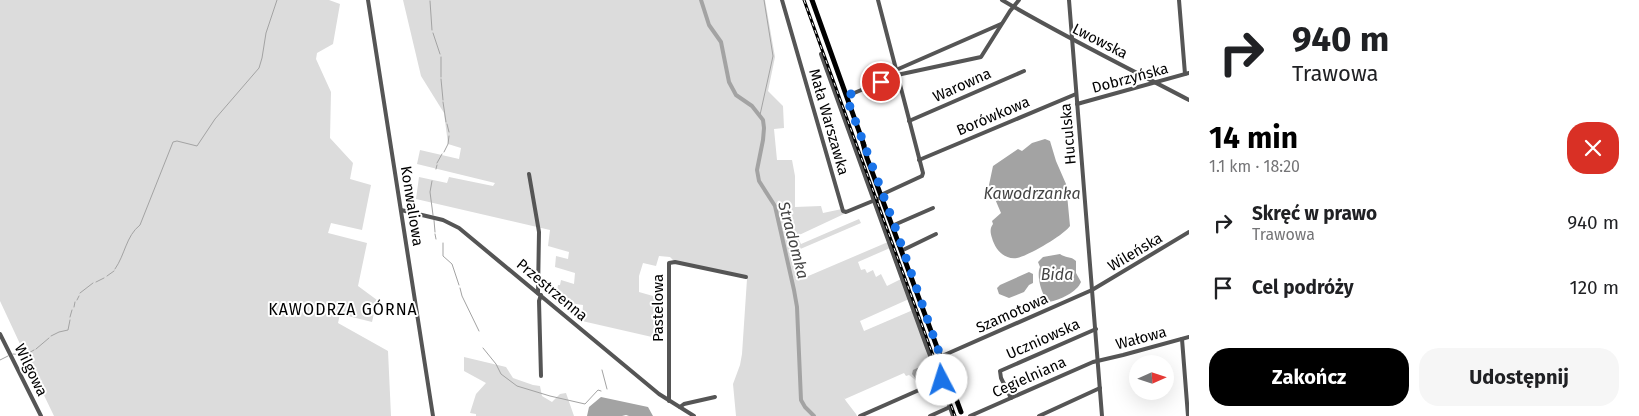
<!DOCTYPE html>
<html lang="pl">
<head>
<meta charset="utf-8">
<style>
  :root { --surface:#fff; --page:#f6f6f6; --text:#202124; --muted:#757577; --accent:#000 }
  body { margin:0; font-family:"Fira Sans",sans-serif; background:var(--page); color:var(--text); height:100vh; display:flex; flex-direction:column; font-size:19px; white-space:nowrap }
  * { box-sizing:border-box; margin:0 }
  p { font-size:16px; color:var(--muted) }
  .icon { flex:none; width:28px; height:28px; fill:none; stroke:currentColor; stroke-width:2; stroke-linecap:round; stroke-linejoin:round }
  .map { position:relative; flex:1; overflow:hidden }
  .sheet { display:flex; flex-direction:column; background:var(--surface); width:450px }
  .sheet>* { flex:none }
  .guide { background:#fff; color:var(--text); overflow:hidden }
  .needle { width:32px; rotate:87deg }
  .controls { position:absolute; left:1129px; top:355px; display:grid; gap:10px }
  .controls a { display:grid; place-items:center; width:45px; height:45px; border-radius:50%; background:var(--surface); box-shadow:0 5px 20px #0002; font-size:25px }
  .pin { position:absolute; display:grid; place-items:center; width:42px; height:42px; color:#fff; margin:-21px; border:2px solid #fff; border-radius:50%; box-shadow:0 1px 5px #0007 }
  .me { position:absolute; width:55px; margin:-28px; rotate:355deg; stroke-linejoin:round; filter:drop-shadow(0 0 4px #0008) }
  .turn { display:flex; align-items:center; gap:18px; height:105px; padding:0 20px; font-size:22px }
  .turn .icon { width:65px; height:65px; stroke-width:2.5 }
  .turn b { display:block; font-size:35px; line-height:42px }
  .round { display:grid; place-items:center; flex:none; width:52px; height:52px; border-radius:20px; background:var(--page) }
  .head { display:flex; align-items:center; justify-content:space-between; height:85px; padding:0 20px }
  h1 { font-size:30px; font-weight:700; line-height:38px; color:var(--accent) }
  .action { display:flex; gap:10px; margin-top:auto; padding:10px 20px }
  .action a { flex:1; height:58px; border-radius:20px; background:var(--accent); color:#fff; font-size:20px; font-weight:700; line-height:58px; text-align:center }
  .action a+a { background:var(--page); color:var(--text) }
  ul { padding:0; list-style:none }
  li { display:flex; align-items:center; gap:15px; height:65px; padding:0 20px }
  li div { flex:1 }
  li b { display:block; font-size:19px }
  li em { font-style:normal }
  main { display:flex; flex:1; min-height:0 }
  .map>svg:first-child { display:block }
  .green { fill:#dcdcdc }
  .water { fill:#a3a3a3 }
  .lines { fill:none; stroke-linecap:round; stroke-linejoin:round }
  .stream { stroke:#a3a3a3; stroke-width:1 }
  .river { stroke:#a3a3a3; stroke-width:4 }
  .minor { stroke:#555; stroke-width:4 }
  .major { stroke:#000; stroke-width:5 }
  .rail-casing { stroke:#000; stroke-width:3 }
  .rail { stroke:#fff; stroke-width:1; stroke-dasharray:4; stroke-linecap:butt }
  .route { stroke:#1a73e8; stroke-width:9; stroke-dasharray:0 16.2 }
  .labels { text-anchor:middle; stroke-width:4; stroke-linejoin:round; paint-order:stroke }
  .street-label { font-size:15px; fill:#000; stroke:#fff }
  .water-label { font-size:16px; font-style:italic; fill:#444; stroke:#fff }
  .neighbourhood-label { font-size:16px; letter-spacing:1px; fill:#000; stroke:#fff }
</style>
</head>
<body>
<main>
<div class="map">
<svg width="1189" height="416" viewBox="0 0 1189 416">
  <rect width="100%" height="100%" fill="#fff"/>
  <g class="green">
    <path d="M0,0H329L340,4L333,44L317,53L316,59L331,92L330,138L353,163L350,179L371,185L362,230L331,223L328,233L367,243L358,286L377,300L372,322L340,314L338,323L388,351L391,416H54L40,387V388H33L30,374H34L0,301Z"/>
    <path d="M403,0H765L775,57L768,91L783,106L784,128L774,129L777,160H792L795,176V207L821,206L823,213L842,209L844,214L797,236L801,244L859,219L861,223L798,250L806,277L888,242L890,248L858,262L861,270L865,269L867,273L873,270L876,277L881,274L887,286L901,279L909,299L860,321L864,331L913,310L938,379L921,387L918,382L909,375L906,376L904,373L845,399L843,396L846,401L856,414L857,416H736L733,384L740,365L742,354L747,279L675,262L670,257L659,256L656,266L643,263L639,276V292L660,298L652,337L582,321L583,305L569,303V299L556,295L558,285H560L561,280L574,284L575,273L555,267L556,256L568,259L569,252L548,246L550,230L416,199L419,177L447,183L449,177L493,186L495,183L417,164L420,150L459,159L461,148L448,144L444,113L421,76Z"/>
    <path d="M464,357L506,367L513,378L533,385L540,386L542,396L552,402L560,394L566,393L574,416H476V414L470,413L476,394L486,383L464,371Z"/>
  </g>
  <g class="water">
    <path d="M1045,139L1050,141L1056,161L1066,184L1070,226C1064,235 1028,256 1017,258C1004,260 995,249 992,238C990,232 990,228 993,224L992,221L1001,213L989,185L993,166L1018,149L1022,151L1032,143Z"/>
    <path d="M1060,254C1065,258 1071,256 1076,261V273L1081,282C1077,292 1060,300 1049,302C1042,297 1036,275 1040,267L1038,262L1043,257Z"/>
    <path d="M1029,272L1033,274V283L1029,285L1024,292L1009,298L999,294L997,288L1000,285Z"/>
    <path d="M928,363L932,365C936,375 931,375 925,382L917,380L912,374L913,370Z"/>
    <path d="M601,397L648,407L653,416H629L626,415L622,416H587L589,407Z"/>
  </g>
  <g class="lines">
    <g class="stream">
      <path d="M430,1L432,30"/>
      <path d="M433,33L440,54"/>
      <path d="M441,57V77"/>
      <path d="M441,79L443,100"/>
      <path d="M443,102L446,122"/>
      <path d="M760,115L773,56L764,0"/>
      <path d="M447,124L449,132"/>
      <path d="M444,152L448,144L449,136"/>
      <path d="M437,163L442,154"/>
      <path d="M436,169L437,165"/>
      <path d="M432,181L430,192L433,215"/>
      <path d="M434,220L435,232"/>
      <path d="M435,234L436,239"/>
      <path d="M443,243V256L452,264L459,285"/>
      <path d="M115,269C125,255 126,236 140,225L173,142L177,141L197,146L215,119L259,68L262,58L266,33L277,0"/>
      <path d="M107,276L114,271"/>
      <path d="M96,282L104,278"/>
      <path d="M460,288L462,296L479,331"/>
      <path d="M80,293L93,283"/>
      <path d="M77,300L79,296"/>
      <path d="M74,307L75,302"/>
      <path d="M70,317L72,310"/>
      <path d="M51,336L59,332L68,330L70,320"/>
      <path d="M483,348L496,364L501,374L517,386L550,396L585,404L598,390L601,391"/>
      <path d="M36,349L49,338"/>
      <path d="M13,354L25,355L34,350"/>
      <path d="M0,360L8,356"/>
      <path d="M602,370L607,389"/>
    </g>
    <path class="river" d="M701,0L709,25L721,42L729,82L736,95L752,106L763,120L764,128L763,140L757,170L759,181L775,206L794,290L797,307L801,400L805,407L814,416"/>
    <g class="minor">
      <path d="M368,0L433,416"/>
      <path d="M782,0L843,211L846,212L880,198"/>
      <path d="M878,0L923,173L922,176L883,194"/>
      <path d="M1002,0C1063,36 1126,67 1189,100"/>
      <path d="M1069,0L1102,416"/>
      <path d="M1179,0L1185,74"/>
      <path d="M821,54L926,345C935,369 945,392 953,416"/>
      <path d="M896,70L1001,24"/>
      <path d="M847,96L897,75L981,57L1010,11L1019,0"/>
      <path d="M1077,104L1189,73"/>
      <path d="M909,121L1024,71"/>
      <path d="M919,160L1076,94"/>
      <path d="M529,174L539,232L538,293"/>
      <path d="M401,210L443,220L459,228L659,394L694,416"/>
      <path d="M894,225L933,208"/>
      <path d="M903,250L936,234"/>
      <path d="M541,295L539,301L541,376"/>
      <path d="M0,334L41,416"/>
      <path d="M1182,339L1188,416"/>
      <path d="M942,356L1092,290L1189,232"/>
      <path d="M1011,398L1001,378L1000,371L1096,329"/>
      <path d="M669,401V263L675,262L746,277"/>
      <path d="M680,407L684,404L715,397"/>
      <path d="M860,416L944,379"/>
      <path d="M930,416L950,407"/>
      <path d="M970,416L1093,362L1123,355L1189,337"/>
      <path d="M1039,416L1100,388"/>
    </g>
    <g class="major">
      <path d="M812,0L864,145"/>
      <path d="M863,143L867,158L961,412"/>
    </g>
    <g class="rail-casing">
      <path id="rail" d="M804,0L955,416"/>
    </g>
    <use href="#rail" class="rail"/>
  </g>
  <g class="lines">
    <path class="route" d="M881,82L846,96L894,224L946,372L945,378L942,380"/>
  </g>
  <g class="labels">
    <g class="street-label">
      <text transform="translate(1100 41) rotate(27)" y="5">Lwowska</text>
      <text transform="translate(1130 78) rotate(-15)" y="5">Dobrzyńska</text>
      <text transform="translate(962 85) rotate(-24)" y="5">Warowna</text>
      <text transform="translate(993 116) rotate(-23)" y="5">Borówkowa</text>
      <text transform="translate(829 122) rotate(74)" y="5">Mała Warszawka</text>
      <text transform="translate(1068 134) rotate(-95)" y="5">Huculska</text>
      <text transform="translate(412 206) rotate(81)" y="5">Konwaliowa</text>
      <text transform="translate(1135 252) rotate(-31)" y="5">Wileńska</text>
      <text transform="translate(552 290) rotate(40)" y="5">Przestrzenna</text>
      <text transform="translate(658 308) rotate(-90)" y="5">Pastelowa</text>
      <text transform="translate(1012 313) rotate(-24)" y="5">Szamotowa</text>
      <text transform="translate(1141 338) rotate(-15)" y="5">Wałowa</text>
      <text transform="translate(1043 339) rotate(-24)" y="5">Uczniowska</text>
      <text transform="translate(31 370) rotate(64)" y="5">Wilgowa</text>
      <text transform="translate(1029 377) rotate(-24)" y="5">Cegielniana</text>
    </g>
    <g class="water-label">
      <text x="1032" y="199">Kawodrzanka</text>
      <text transform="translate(794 240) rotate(75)" y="6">Stradomka</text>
      <text x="1057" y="280">Bida</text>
    </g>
    <g class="neighbourhood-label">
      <text x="343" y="315">KAWODRZA GÓRNA</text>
    </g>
  </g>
</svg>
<div class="controls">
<a><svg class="needle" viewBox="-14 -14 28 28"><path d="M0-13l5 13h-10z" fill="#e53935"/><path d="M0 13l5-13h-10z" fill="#757577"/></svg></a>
</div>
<div class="pin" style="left:881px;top:82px;background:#d93025"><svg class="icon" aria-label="arrive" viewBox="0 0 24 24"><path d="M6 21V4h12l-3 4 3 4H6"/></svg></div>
<svg class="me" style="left:942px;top:380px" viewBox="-20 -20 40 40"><circle r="19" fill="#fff"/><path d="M0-13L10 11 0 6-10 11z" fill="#1a73e8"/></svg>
</div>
<section class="sheet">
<div class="guide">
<div class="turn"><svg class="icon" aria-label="right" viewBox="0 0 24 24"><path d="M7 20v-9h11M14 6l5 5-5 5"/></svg><div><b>940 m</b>Trawowa</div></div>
</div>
<div class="head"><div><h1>14 min</h1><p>1.1 km · 18:20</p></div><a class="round" style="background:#d93025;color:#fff"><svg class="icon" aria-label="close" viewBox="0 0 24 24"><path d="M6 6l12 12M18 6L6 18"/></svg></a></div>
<ul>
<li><svg class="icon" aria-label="right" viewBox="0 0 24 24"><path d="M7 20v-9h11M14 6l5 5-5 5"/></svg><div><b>Skręć w prawo</b><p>Trawowa</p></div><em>940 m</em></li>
<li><svg class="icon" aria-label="arrive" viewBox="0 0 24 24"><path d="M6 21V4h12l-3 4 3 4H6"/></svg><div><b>Cel podróży</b></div><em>120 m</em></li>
</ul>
<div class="action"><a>Zakończ</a><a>Udostępnij</a></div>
</section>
</main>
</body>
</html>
